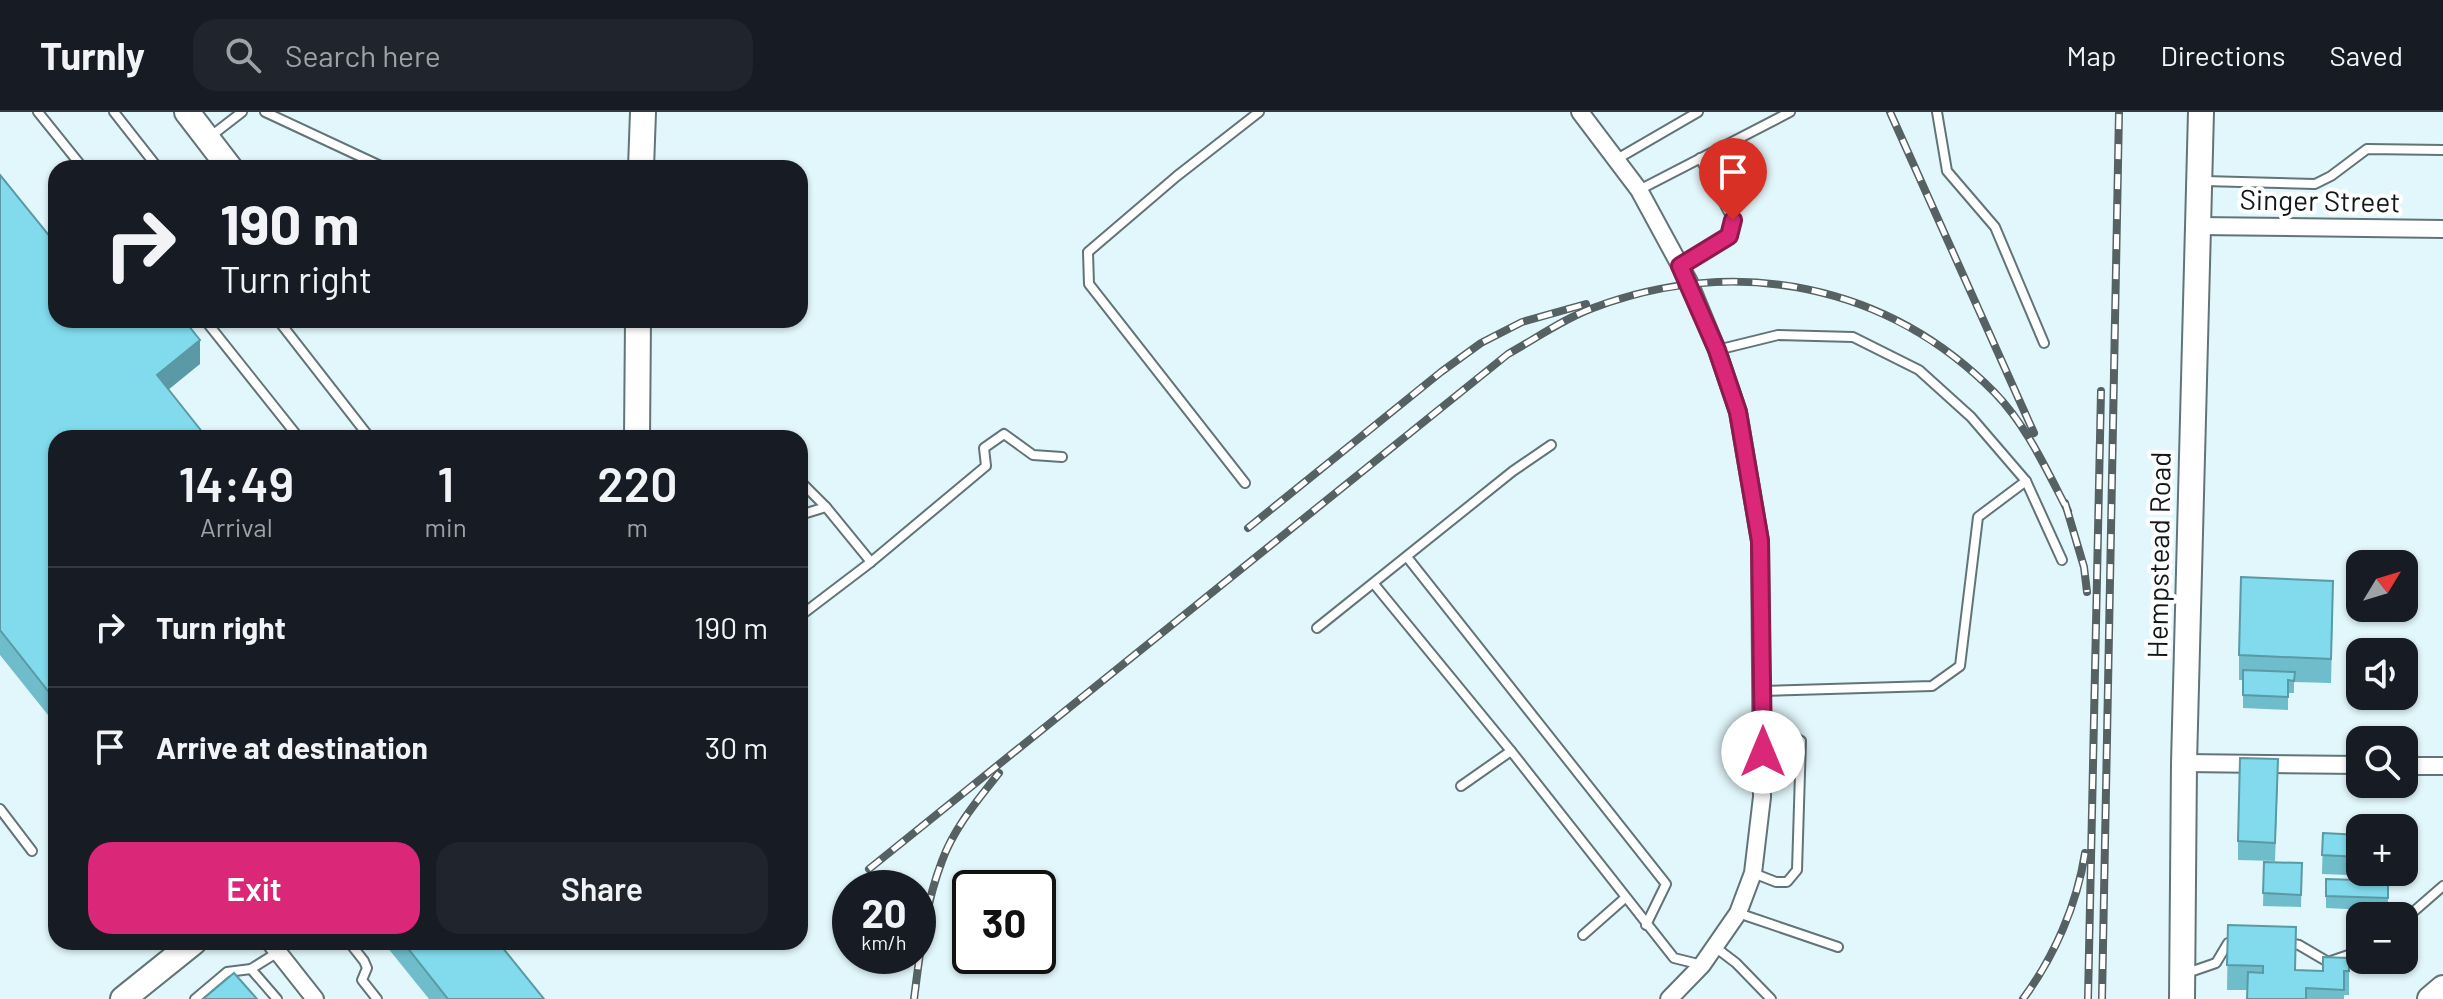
<!DOCTYPE html>
<html lang="en">
<head>
<meta charset="utf-8">
<style>
  :root { --surface:#171b24; --page:#20242c; --text:#f1f3f6; --muted:#9ea1a6; --line:#363941; --accent:#db2777 }
  body { margin:0; font-family:Barlow,sans-serif; background:var(--page); color:var(--text); height:100vh; display:flex; flex-direction:column; font-size:30px; white-space:nowrap }
  * { box-sizing:border-box; margin:0 }
  p { font-size:26px; color:var(--muted) }
  .icon { flex:none; width:44px; height:44px; fill:none; stroke:currentColor; stroke-width:2; stroke-linecap:round; stroke-linejoin:round }
  .map { position:relative; flex:1; overflow:hidden }
  .drawer { position:absolute; left:48px; top:318px; width:760px; height:520px; display:flex; flex-direction:column; background:var(--surface); border-radius:24px; box-shadow:0 2px 6px #0004 }
  .drawer>* { flex:none }
  .hud { position:absolute; left:48px; top:48px; width:760px; height:168px; border-radius:24px; box-shadow:0 2px 6px #0004; background:#171b24; color:var(--text); overflow:hidden }
  .needle { width:52px; rotate:52deg }
  .tools { position:absolute; left:2346px; top:438px; display:grid; gap:16px }
  .tools a { display:grid; place-items:center; width:72px; height:72px; border-radius:16px; background:var(--surface); box-shadow:0 2px 6px #0004; font-size:40px }
  .speed { position:absolute; left:832px; top:758px; display:flex; gap:16px; font-size:40px; font-weight:700; text-align:center }
  .speed>* { display:grid; place-content:center; width:104px; height:104px; border-radius:50%; background:var(--surface); box-shadow:0 2px 6px #0004; line-height:1 }
  .speed small { font-size:20px; font-weight:400 }
  .speed .limit { border:4px solid #111; border-radius:12px; background:#fff; color:#111 }
  .pin { position:absolute; display:grid; place-items:center; width:68px; height:68px; color:#fff; margin:-82px -34px; border-radius:50% 50% 50% 0; rotate:-45deg; box-shadow:0 0 8px #0007 }
  .pin .icon { rotate:45deg }
  .me { position:absolute; width:88px; margin:-44px; rotate:0deg; stroke-linejoin:round; filter:drop-shadow(0 0 6px #0008) }
  .turn { display:flex; align-items:center; gap:28px; height:168px; padding:0 40px; font-size:36px }
  .turn .icon { width:104px; height:104px; stroke-width:2.5 }
  .turn b { display:block; font-size:56px; line-height:68px }
  .eta { display:flex; justify-content:space-evenly; align-items:center; height:136px; text-align:center }
  .eta b { font-size:48px; font-weight:600; line-height:56px }
  .primary-button { display:flex; gap:16px; margin-top:auto; padding:16px 40px }
  .primary-button a { flex:1; height:92px; border-radius:24px; background:var(--accent); color:#fff; font-size:32px; font-weight:600; line-height:92px; text-align:center }
  .primary-button a+a { background:var(--page); color:var(--text) }
  ul { padding:0; list-style:none }
  li { display:flex; align-items:center; gap:24px; height:120px; padding:0 40px; border-top:2px solid var(--line) }
  li div { flex:1 }
  li b { display:block; font-size:30px }
  li em { font-style:normal }
  header { display:flex; align-items:center; gap:48px; box-sizing:border-box; height:112px; padding:0 40px; background:var(--surface); border-bottom:2px solid var(--line) }
  header strong { font-size:38px }
  nav { display:flex; gap:44px; margin-inline-start:auto; font-size:28px }
  .search { width:560px; height:72px; background:var(--page); display:flex; align-items:center; gap:20px; box-sizing:border-box; padding:0 28px; border-radius:24px; color:var(--muted); font-size:30px }
  .map>svg:first-child { display:block }
  .lines { fill:none; stroke-linecap:round; stroke-linejoin:round }
  .lane-casing { stroke:#627477; stroke-width:12 }
  .street-casing { stroke:#627477; stroke-width:20 }
  .secondary-casing { stroke:#627477; stroke-width:28 }
  .lane { stroke:#fff; stroke-width:8 }
  .street { stroke:#fff; stroke-width:16 }
  .secondary { stroke:#fff; stroke-width:24 }
  .rail-casing { stroke:#566164; stroke-width:8 }
  .rail { stroke:#fff; stroke-width:5; stroke-dasharray:15; stroke-linecap:butt }
  .wall { fill:#6fbccb }
  .shaded-wall { fill:#5a99a5 }
  .building { fill:#81dbec; stroke:#5a99a5; stroke-width:2 }
  .route-casing { stroke:#8e194d; stroke-width:20 }
  .route { stroke:#db2777; stroke-width:14 }
  .labels { text-anchor:middle; stroke-width:8; stroke-linejoin:round; paint-order:stroke }
  .street-label { font-size:28px; fill:#12191b; stroke:#fff }
</style>
</head>
<body>
<header>
<strong>Turnly</strong>
<div class="search"><svg class="icon" aria-label="search" viewBox="0 0 24 24"><circle cx="10" cy="10" r="6"/><path d="M15 15l6 6"/></svg>Search here</div>
<nav><a>Map</a><a>Directions</a><a>Saved</a></nav>
</header>
<div class="map">
<svg width="2443" height="887" viewBox="0 0 2443 887">
  <rect width="100%" height="100%" fill="#e2f7fb"/>
  <g class="lines">
    <g class="lane-casing">
      <g id="lane">
        <path d="M38,0L83,56"/>
        <path d="M114,0L158,56"/>
        <path d="M265,0L385,56"/>
        <path d="M1937,0L1947,59L1995,115L2044,231"/>
        <path d="M211,24L242,0"/>
        <path d="M1617,47L1698,0"/>
        <path d="M2204,69L2315,72L2331,64L2367,37L2443,38"/>
        <path d="M1639,78L1790,0"/>
        <path d="M1680,154L1729,124L1733,108L1700,46"/>
        <path d="M205,208L299,326"/>
        <path d="M278,208L370,326"/>
        <path d="M1717,238L1778,223L1853,225L1919,258L1971,305L2026,369L2062,448"/>
        <path d="M800,369L826,395L871,450"/>
        <path d="M1245,371L1089,172L1088,140L1177,64L1259,0"/>
        <path d="M800,403L826,395"/>
        <path d="M1407,445L1666,772L1646,813"/>
        <path d="M1374,472L1511,639L1674,846L1702,853"/>
        <path d="M800,504L871,450L986,354L984,336L1004,322L1033,343L1062,345"/>
        <path d="M1317,516L1513,359L1551,333"/>
        <path d="M1763,579L1932,574L1960,554L1978,405L2026,369"/>
        <path d="M1461,674L1511,639"/>
        <path d="M0,697L32,739"/>
        <path d="M1753,761L1776,770H1787L1797,758L1801,629L1789,622L1763,618"/>
        <path d="M1738,801L1838,835"/>
        <path d="M2404,808L2443,774"/>
        <path d="M1583,823L1625,786"/>
        <path d="M349,830L364,849L367,856L362,868L377,887"/>
        <path d="M2289,831L2299,833L2328,850L2360,839"/>
        <path d="M1715,835L1736,851L1771,887"/>
        <path d="M251,857L277,887"/>
        <path d="M2187,861L2216,851L2228,831L2236,829"/>
        <path d="M195,887L227,860L251,857L278,840"/>
      </g>
    </g>
    <g class="street-casing">
      <g id="street">
        <path d="M1580,0L1639,78L1689,170L1717,238L1738,300L1760,429L1762,685L1753,761L1738,801L1702,853L1669,887"/>
        <path d="M2197,114L2443,117"/>
        <path d="M2184,651L2360,653"/>
        <path d="M2404,654H2443"/>
        <path d="M270,830L315,887"/>
      </g>
    </g>
    <g class="secondary-casing">
      <g id="secondary">
        <path d="M187,0L230,56"/>
        <path d="M641,56L643,0"/>
        <path d="M637,326L638,208"/>
        <path d="M123,887L194,830"/>
        <path d="M2182,887L2184,651L2201,0"/>
        <path d="M2430,887L2443,876"/>
      </g>
    </g>
    <use href="#lane" class="lane"/>
    <use href="#street" class="street"/>
    <use href="#secondary" class="secondary"/>
    <g class="rail-casing">
      <g id="rail">
        <path d="M1890,0L2034,321"/>
        <path d="M2065,391L2084,455L2087,480"/>
        <path d="M1248,416L1441,260L1481,231L1522,210L1586,192"/>
        <path d="M869,757L1508,242C1535,227 1565,206 1593,196C1736,142 1888,172 1995,281C2027,314 2047,359 2068,399"/>
        <path d="M914,887C920,840 925,793 942,749C954,716 977,689 999,661"/>
        <path d="M2023,887C2054,845 2077,793 2085,741"/>
        <path d="M2088,887L2101,279"/>
        <path d="M2102,887L2119,0"/>
      </g>
    </g>
    <use href="#rail" class="rail"/>
  </g>
  <g class="wall">
    <path d="M0,63L55,133L200,252L56,326V613L0,543Z"/>
    <path d="M2333,493L2331,571L2294,570V581H2288V598L2243,596V568H2239V543Z"/>
    <path d="M2278,666L2275,749L2238,748V729Z"/>
    <path d="M2323,721L2360,723V760H2402V765L2322,762Z"/>
    <path d="M2264,750L2302,751L2301,795L2263,794Z"/>
    <path d="M2326,767L2388,769V799L2326,796Z"/>
    <path d="M2228,813L2296,858L2323,859L2349,846V883H2344V887H2247L2248,878H2227Z"/>
    <path d="M383,830H498L544,887H429Z"/>
  </g>
  <path class="shaded-wall" d="M200,228V252L157,287V263Z"/>
  <g class="building">
    <path d="M0,63L56,132V208H184L200,228L157,263L207,326H56V589L0,518Z"/>
    <path d="M2241,465L2333,469L2331,547L2239,543Z"/>
    <path d="M2243,558L2295,560L2294,569L2288,568V585L2243,583Z"/>
    <path d="M2240,646L2278,647L2275,731L2238,729Z"/>
    <path d="M2323,721L2360,723V745L2322,743Z"/>
    <path d="M2264,750L2302,751L2301,783L2263,781Z"/>
    <path d="M2326,767L2388,769V786L2326,784Z"/>
    <path d="M2228,813L2296,815L2295,858L2323,859V845L2349,846V859H2344V878L2306,876V887H2247L2248,860L2263,861V854L2227,853Z"/>
    <path d="M403,830H498L544,887H448Z"/>
    <path d="M234,861L257,887H203Z"/>
  </g>
  <g class="lines">
    <g class="route-casing">
      <path id="route" d="M1733,108L1729,124L1680,154L1717,238L1738,300L1760,429L1763,640"/>
    </g>
    <use href="#route" class="route"/>
  </g>
  <g class="labels">
    <g class="street-label">
      <text transform="translate(2320 89) rotate(1)" y="10">Singer Street</text>
      <text transform="translate(2159 443) rotate(-89)" y="10">Hempstead Road</text>
    </g>
  </g>
</svg>
<div class="tools">
<a><svg class="needle" viewBox="-14 -14 28 28"><path d="M0-13l5 13h-10z" fill="#e53935"/><path d="M0 13l5-13h-10z" fill="#9ea1a6"/></svg></a>
<a><svg class="icon" aria-label="sound" viewBox="0 0 24 24"><path d="M4 9h4l5-4v14l-5-4H4zM17 9q2 3 0 6"/></svg></a>
<a><svg class="icon" aria-label="search" viewBox="0 0 24 24"><circle cx="10" cy="10" r="6"/><path d="M15 15l6 6"/></svg></a>
<a>+</a>
<a>−</a>
</div>
<div class="speed"><div>20<small>km/h</small></div><div class="limit">30</div></div>
<div class="pin" style="left:1733px;top:108px;background:#d93025"><svg class="icon" aria-label="arrive" viewBox="0 0 24 24"><path d="M6 21V4h12l-3 4 3 4H6"/></svg></div>
<svg class="me" style="left:1763px;top:640px" viewBox="-20 -20 40 40"><circle r="19" fill="#fff"/><path d="M0-13L10 11 0 6-10 11z" fill="#db2777"/></svg>
<div class="hud">
<div class="turn"><svg class="icon" aria-label="right" viewBox="0 0 24 24"><path d="M7 20v-9h11M14 6l5 5-5 5"/></svg><div><b>190 m</b>Turn right</div></div>
</div>
<section class="drawer">
<div class="eta">
<div><b>14:49</b><p>Arrival</p></div>
<div><b>1</b><p>min</p></div>
<div><b>220</b><p>m</p></div>
</div>
<ul>
<li><svg class="icon" aria-label="right" viewBox="0 0 24 24"><path d="M7 20v-9h11M14 6l5 5-5 5"/></svg><div><b>Turn right</b></div><em>190 m</em></li>
<li><svg class="icon" aria-label="arrive" viewBox="0 0 24 24"><path d="M6 21V4h12l-3 4 3 4H6"/></svg><div><b>Arrive at destination</b></div><em>30 m</em></li>
</ul>
<div class="primary-button"><a>Exit</a><a>Share</a></div>
</section>
</div>
</body>
</html>
